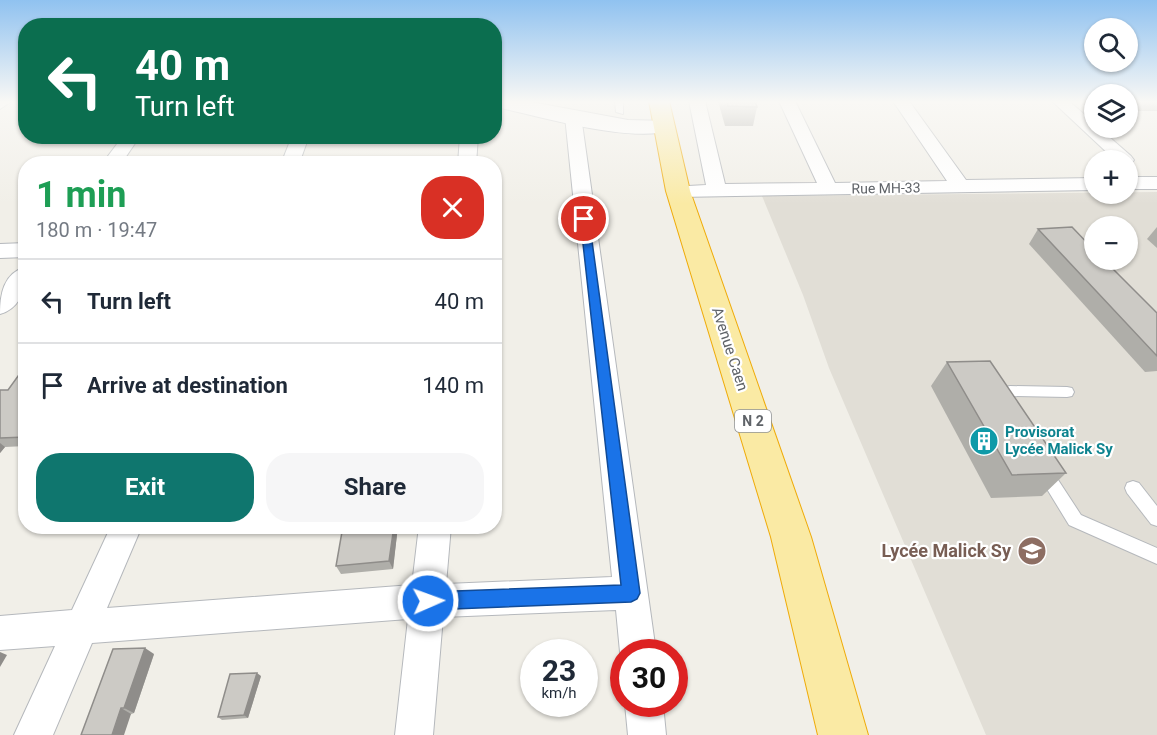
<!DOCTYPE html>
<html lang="en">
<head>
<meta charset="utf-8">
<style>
  :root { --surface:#fff; --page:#f6f6f7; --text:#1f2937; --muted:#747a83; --line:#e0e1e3; --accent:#0f766e }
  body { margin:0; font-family:Roboto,sans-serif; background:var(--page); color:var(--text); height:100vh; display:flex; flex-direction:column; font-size:22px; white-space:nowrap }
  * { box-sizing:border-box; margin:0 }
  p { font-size:20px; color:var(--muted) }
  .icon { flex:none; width:33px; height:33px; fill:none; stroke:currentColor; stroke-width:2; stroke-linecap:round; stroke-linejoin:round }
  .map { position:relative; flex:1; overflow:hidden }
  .details { position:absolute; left:18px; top:156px; width:484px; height:378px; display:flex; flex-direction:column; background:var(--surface); border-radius:24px; box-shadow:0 2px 4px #0004 }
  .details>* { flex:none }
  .top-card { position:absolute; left:18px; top:18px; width:484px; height:126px; border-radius:24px; box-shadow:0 2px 4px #0004; background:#0b6e4f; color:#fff; overflow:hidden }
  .tools { position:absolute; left:1084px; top:18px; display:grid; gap:12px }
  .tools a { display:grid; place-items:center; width:54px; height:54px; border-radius:50%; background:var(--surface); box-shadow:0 2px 4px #0004; font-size:30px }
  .speed { position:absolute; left:520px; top:639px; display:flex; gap:12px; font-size:30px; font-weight:700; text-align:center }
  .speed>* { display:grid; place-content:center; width:78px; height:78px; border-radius:50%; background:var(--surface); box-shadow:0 2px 4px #0004; line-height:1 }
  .speed small { font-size:15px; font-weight:400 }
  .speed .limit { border:9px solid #d22; background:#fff; color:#111 }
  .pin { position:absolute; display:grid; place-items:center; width:51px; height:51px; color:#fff; margin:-26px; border:3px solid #fff; border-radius:50%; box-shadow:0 2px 6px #0007 }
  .me { position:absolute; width:66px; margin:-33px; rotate:88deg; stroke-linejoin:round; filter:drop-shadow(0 0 4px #0008) }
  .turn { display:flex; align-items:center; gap:21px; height:126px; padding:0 18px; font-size:27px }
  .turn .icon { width:78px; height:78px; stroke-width:2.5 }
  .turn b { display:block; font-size:42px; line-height:51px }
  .round { display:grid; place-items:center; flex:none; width:63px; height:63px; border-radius:24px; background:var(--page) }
  .overview { display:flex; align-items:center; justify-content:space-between; height:102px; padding:0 18px }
  h1 { font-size:36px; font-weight:700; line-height:45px; color:#1e9e55 }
  .cta { display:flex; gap:12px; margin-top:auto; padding:12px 18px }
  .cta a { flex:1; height:69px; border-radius:24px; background:var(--accent); color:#fff; font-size:24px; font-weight:700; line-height:69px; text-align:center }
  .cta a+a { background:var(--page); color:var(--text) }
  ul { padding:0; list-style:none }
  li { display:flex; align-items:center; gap:18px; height:84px; padding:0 18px; border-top:2px solid var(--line) }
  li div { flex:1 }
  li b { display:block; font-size:22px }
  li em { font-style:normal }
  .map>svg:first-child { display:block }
  .education { fill:#e1ded6; fill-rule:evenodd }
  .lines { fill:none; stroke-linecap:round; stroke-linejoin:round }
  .service-casing { stroke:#b5b8bc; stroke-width:2 }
  .minor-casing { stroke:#b5b8bc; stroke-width:2 }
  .secondary-casing { stroke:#b6babf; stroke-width:2 }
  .trunk-casing { stroke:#efab0a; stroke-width:2 }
  .service { fill:#fff; fill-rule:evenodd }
  .minor { fill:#fff; fill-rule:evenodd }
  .secondary { fill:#fff; fill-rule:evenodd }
  .trunk { fill:#faeaa4; fill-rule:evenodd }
  .wall { fill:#afaea9 }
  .shaded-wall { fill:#8f8d8a }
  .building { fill:#cccac5; stroke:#8f8d8a; stroke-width:1.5 }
  .route { fill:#1a73e8; stroke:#114b97; stroke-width:1.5 }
  .labels { text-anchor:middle; stroke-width:4.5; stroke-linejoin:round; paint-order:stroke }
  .far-street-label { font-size:14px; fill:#5f6368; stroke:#fff }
  .shield { fill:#fff; stroke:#8f9295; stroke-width:1.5 }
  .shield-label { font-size:14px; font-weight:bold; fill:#5f6368 }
  .street-label { font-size:15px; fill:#5f6368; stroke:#fff }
  .culture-label { font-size:15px; font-weight:bold; fill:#0d838f; stroke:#fff; text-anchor:start }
  .near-education-label { font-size:18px; font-weight:bold; fill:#785e54; stroke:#fff; text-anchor:end }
</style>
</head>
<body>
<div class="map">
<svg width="1157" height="735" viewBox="0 0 1157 735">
  <rect width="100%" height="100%" fill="#f1efe8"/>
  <path class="education" d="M1157,192V735H986L829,368L803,295L762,196ZM1095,226H1128V260H1095Z"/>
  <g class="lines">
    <g class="service-casing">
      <g id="service">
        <path d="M615,101H623V114L616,112Z"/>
        <path d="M1010,386L1067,387L1072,388L1074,392L1072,396L1067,397L1010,396L1007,397L1006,405H996L992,394L994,390Z"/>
        <path d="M1044,464L1049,466L1081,515L1157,548V564L1069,525L1036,471L1039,466Z"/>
        <path d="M1133,481L1139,483L1157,506V526L1151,524L1127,493L1125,488L1127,483Z"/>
      </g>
    </g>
    <g class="minor-casing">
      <g id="minor">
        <path d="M0,101H12L0,109Z"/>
        <path d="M689,101H705L725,184L817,183L779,101H795L835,183L947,181L893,101H909L966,180L1095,178V190L678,197L668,191L671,187L706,185Z"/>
        <path d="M1052,101H1069L1095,124V128H1099L1131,156L1134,160L1131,164L1128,165V160H1115Z"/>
        <path d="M573,111L581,116L656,652H624V661L620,652L616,610L443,617L433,735H395L408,619L92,643L53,735H14L55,646L0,650V616L72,610L111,526H142L107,608L412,585L419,526H451L446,584L612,577L565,116Z"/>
        <path d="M123,136H140L121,164H102Z"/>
        <path d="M292,136H309L299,164H281Z"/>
        <path d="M460,136H478L476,164H458Z"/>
        <rect x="1128" y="177" width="29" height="12"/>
        <path d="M26,243V257L0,258V244Z"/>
        <path d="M26,267C26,286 22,308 0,314C0,295 3,273 26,267Z"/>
        <path d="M625,704H663L666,735H628Z"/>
      </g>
    </g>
    <g class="secondary-casing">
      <path id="secondary" d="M495,101H526L628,120L671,121L674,126L671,131C624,142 544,117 496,107Z"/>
    </g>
    <g class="trunk-casing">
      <path id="trunk" d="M649,101H669L690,191L811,537L868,735H818L771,537L666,191Z"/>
    </g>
    <use href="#service" class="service"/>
    <use href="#minor" class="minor"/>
    <use href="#secondary" class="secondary"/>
    <use href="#trunk" class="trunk"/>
  </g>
  <g class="wall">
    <path d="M718,101H755L757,107L753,126H725Z"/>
    <path d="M1128,101H1157V111H1132L1128,108Z"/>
    <path d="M1157,227V248L1147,239Z"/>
    <path d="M1038,229L1157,313V371L1145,372L1029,244Z"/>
    <path d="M947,362L1066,473L1042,496L991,498L931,386Z"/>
    <path d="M26,365V446L5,447L0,453V390H8Z"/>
    <path d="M398,526L393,569L341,574L336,566Z"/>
    <path d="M154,654L134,713L81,735Z"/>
    <path d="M261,676L248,718L222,720L218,717Z"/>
  </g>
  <g class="shaded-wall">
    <path d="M0,443L5,447L0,453Z"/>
    <path d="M394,526H398L393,569L389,561Z"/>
    <path d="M145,648L154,654L134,713L124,708Z"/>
    <path d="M0,652L7,655L0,667Z"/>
    <path d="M257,673L261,676L248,718L244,715Z"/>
    <path d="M121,708L131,714L124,735H112Z"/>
  </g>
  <g class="building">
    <path d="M726,101H755L757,107L728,106Z"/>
    <path d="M1072,227L1095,251V260H1104L1157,313V356L1038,229Z"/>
    <path d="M990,361L1066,473L1012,475L947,362Z"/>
    <path d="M26,365V437L0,438V390H8Z"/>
    <path d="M343,526H394L389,561L336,566Z"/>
    <path d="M145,648L124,708H121L112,735H81L113,649Z"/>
    <path d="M257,673L244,715L218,717L230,674Z"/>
  </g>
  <linearGradient id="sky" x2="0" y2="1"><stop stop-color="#90c2f0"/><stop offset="0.5" stop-color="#f9f8f5"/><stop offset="1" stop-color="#f9f8f5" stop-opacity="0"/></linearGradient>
  <rect width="1157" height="204" fill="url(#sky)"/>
  <path class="route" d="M580,217L589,219L640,593L637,599L631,602L428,610L422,607L419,601L422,594L428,592L621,585Z"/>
  <defs>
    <g id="building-disc" transform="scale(1.5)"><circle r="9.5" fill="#0f9aa8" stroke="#fff"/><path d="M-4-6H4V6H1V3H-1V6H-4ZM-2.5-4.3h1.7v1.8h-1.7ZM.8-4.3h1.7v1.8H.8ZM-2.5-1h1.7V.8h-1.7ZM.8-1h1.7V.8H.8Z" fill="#fff"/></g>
    <g id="school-disc" transform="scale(1.5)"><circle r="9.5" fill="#8d6e63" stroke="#fff"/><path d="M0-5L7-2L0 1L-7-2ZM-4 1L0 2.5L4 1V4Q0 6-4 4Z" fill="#fff"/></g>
  </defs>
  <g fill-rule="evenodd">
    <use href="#building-disc" x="984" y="441"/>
    <use href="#school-disc" x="1032" y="551"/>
  </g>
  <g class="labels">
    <g class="far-street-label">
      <text transform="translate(886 188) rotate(-1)" y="5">Rue MH-33</text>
    </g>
    <rect class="shield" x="735" y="410" width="36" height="22" rx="4.5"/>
    <g class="shield-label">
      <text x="753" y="426">N 2</text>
    </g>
    <g class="street-label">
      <text transform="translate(730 349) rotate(72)" y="5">Avenue Caen</text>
    </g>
    <g class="culture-label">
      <text x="1005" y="437">Provisorat<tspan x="1005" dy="17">Lycée Malick Sy</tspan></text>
    </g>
    <g class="near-education-label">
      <text x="1011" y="557">Lycée Malick Sy</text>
    </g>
  </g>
</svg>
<div class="tools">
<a><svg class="icon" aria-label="search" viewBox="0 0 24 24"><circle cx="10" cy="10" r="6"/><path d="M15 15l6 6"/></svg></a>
<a><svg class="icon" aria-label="layers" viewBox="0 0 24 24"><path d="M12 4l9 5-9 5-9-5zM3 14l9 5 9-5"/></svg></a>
<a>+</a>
<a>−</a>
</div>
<div class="speed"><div>23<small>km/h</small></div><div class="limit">30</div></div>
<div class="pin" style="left:584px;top:219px;background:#d93025"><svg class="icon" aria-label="arrive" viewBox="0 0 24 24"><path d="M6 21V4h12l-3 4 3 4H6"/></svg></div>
<svg class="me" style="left:428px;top:601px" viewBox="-20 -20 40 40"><circle r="17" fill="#1a73e8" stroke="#fff" stroke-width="3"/><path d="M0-11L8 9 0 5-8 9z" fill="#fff"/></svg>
<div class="top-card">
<div class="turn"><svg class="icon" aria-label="left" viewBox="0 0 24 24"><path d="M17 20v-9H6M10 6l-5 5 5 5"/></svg><div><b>40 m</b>Turn left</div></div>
</div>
<section class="details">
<div class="overview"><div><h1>1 min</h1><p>180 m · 19:47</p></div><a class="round" style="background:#d93025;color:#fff"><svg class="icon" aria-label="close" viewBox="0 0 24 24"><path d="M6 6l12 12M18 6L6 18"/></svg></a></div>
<ul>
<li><svg class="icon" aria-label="left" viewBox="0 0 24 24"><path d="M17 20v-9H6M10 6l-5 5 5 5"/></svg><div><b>Turn left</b></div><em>40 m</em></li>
<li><svg class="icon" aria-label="arrive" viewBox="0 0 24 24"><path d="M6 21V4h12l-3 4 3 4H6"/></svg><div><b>Arrive at destination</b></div><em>140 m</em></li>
</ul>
<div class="cta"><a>Exit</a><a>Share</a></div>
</section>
</div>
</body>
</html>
